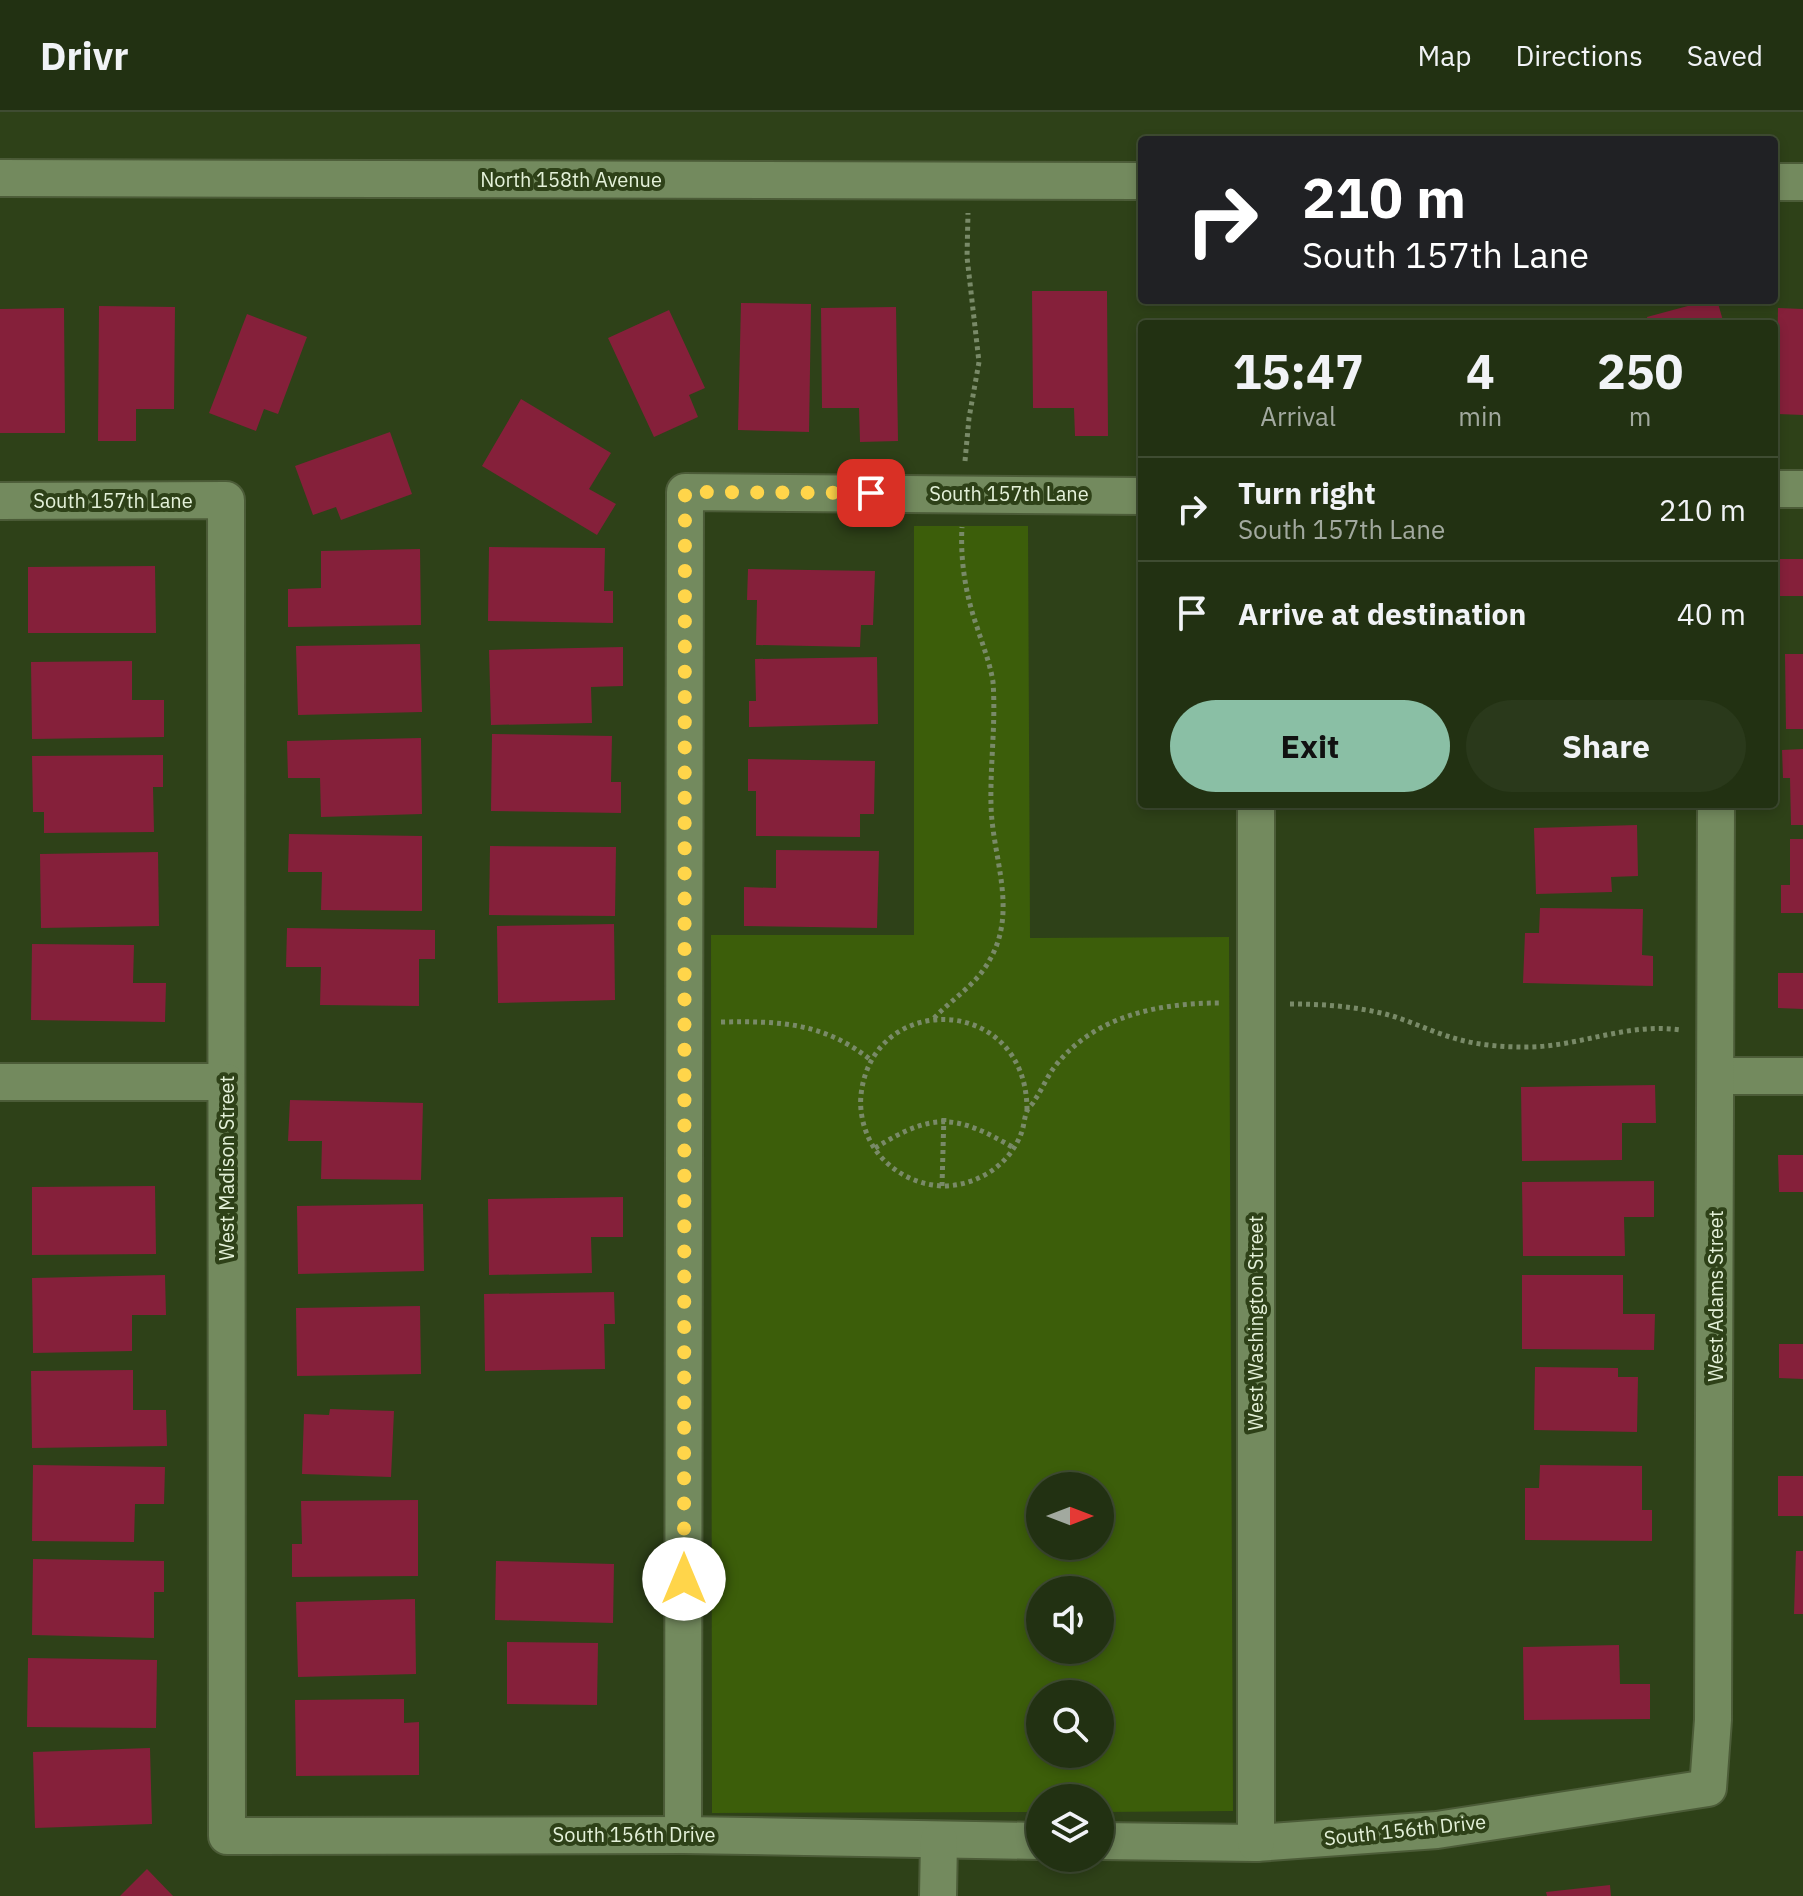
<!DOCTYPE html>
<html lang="en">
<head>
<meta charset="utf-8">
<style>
  :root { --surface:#223112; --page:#2a391b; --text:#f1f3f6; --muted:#a2a99f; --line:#3f4c32; --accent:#8abfa5 }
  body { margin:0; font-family:"IBM Plex Sans",sans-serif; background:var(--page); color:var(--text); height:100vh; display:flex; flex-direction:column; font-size:30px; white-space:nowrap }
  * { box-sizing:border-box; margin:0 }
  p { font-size:26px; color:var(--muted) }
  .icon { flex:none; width:44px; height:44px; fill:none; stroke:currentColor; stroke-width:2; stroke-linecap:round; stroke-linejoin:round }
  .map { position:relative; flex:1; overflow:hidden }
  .drawer { position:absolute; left:1138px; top:208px; width:640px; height:488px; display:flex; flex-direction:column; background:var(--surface); border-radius:8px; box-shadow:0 4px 12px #0003,0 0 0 2px var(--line) }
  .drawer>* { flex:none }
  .top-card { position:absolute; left:1138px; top:24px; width:640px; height:168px; border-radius:8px; box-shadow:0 4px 12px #0003,0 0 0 2px var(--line); background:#202124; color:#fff; overflow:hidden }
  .needle { width:52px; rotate:90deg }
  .buttons { position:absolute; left:1026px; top:1360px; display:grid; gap:16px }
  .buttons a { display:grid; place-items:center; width:88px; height:88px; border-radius:50%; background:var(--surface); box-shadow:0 4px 12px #0003,0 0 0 2px var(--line); font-size:40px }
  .pin { position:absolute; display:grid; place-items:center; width:68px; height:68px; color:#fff; margin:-34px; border-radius:16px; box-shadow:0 4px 12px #0006 }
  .me { position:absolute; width:88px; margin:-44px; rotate:0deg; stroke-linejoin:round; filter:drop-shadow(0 0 6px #0008) }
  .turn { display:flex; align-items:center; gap:28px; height:168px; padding:0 32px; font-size:36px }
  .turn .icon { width:104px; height:104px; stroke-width:2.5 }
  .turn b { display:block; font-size:56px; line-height:68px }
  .eta { display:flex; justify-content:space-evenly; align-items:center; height:136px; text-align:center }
  .eta b { font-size:48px; font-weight:700; line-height:56px }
  .cta { display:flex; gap:16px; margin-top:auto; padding:16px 32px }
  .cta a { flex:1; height:92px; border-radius:48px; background:var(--accent); color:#111; font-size:32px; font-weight:700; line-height:92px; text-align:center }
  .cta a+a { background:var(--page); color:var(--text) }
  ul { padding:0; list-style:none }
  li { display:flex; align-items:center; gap:24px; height:104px; padding:0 32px; border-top:2px solid var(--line) }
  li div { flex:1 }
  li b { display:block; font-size:30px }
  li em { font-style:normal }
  header { display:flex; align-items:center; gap:48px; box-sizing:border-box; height:112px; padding:0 40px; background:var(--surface); border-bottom:2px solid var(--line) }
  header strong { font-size:38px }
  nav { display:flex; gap:44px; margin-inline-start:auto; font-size:28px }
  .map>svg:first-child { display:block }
  .green { fill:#3c5e0a; fill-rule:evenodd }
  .building { fill:#85203a }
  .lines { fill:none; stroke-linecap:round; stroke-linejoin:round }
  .minor-casing { stroke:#4c5c38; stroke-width:40 }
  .path { stroke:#798a68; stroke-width:5; stroke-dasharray:4 4; stroke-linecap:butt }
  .minor { stroke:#738a5e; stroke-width:36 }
  .route { stroke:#ffd54a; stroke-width:14; stroke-dasharray:0 25.2 }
  .labels { text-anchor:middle; stroke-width:8; stroke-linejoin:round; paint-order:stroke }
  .street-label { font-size:20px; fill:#e4f1d9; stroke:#2e4118 }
</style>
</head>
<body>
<header>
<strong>Drivr</strong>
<nav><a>Map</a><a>Directions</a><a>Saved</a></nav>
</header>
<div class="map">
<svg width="1803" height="1784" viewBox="0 0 1803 1784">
  <rect width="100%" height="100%" fill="#2e4118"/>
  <path class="green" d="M914,414H1028L1030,826L1229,825L1233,1699L1100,1700V1686H1040V1700L712,1701L711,823H914ZM1040,1374H1100V1434H1040ZM1040,1478H1100V1538H1040ZM1040,1582H1100V1642H1040Z"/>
  <g class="building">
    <path d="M1032,179H1107L1108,324H1075L1074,296H1033Z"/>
    <path d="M1710,188H1717L1724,212H1649L1647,205Z"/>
    <path d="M741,191L811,192L809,320L738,318Z"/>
    <path d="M99,194L175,195L174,297H136V329H98Z"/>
    <path d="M896,195L898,329L860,330L859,296H822L821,196Z"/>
    <path d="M64,196L65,321H0V197Z"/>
    <path d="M1778,196L1803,197V303L1776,302Z"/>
    <path d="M669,198L705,276L689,283L698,305L654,325L608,226Z"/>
    <path d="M247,202L307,225L278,302L264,297L256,319L209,301Z"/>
    <path d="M521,287L611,341L589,377L616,392L597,423L482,354Z"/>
    <path d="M390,320L412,382L341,408L336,395L313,403L295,354Z"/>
    <path d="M489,435L605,436L604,479H613V511L488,509Z"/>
    <path d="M420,437L421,513L288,515V477L321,476V439Z"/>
    <rect x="1778" y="447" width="25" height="37"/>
    <path d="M155,454L156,521H28V455Z"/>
    <path d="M748,457L875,459L873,513H861L860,535L756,533L757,488H747Z"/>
    <path d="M420,532L422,600L298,603L296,534Z"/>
    <path d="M623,535V574L591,575L592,611L491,613L489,538Z"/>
    <path d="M1785,542H1803V617H1786Z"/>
    <path d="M877,545L878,612L749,615V589H756L755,547Z"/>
    <path d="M132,549V588H164V625L32,627L31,550Z"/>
    <path d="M492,622L612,624L611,670H621V701L491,699Z"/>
    <path d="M421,626L422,702L321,705L320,666H288L287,629Z"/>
    <path d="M1803,637V713H1791L1790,666H1783L1782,638Z"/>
    <path d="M163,643V675H153L154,720L44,721V700H33L32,644Z"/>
    <path d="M748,647L875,649L874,702H860V725L756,724V679H748Z"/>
    <path d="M1637,713L1638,764L1611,765L1612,780L1536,782L1534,716Z"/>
    <path d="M289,722L422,724V799L321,798L322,760H288Z"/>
    <path d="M1790,727H1803V801H1781V773H1790Z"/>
    <path d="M490,734L616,735L615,804L489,803Z"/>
    <path d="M776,738L879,739L877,816L744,814V775L776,776Z"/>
    <path d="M158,740L159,814L41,816L40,742Z"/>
    <path d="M1540,796L1643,797L1642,843L1653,844V874L1523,871L1525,821H1539Z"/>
    <path d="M614,812L615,888L498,891L497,814Z"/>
    <path d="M287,816L435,818V847H419V894L320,893L321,855H286Z"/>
    <path d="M32,832L134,833L133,871H166L165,910L31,908Z"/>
    <path d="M1778,861H1803V897L1778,896Z"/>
    <path d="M1655,973L1656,1011H1622V1048L1522,1049L1521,975Z"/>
    <path d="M290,988L423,991L421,1068L321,1067L322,1029H288Z"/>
    <path d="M1778,1043H1803V1080H1779Z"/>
    <path d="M1654,1069V1105H1624L1625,1144H1523L1522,1070Z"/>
    <path d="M155,1074L156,1142L32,1143V1075Z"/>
    <path d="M623,1085V1125H591L592,1161L489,1163L488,1087Z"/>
    <path d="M423,1092L424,1159L298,1162L297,1094Z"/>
    <path d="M165,1163L166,1203H132V1239L33,1241L32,1166Z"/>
    <path d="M1522,1163H1623V1202H1655L1654,1238L1522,1237Z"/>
    <path d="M614,1180L615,1212H604L605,1257L485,1259L484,1182Z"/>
    <path d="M420,1194L421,1262L297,1264L296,1196Z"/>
    <path d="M1779,1232H1803V1267L1779,1266Z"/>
    <path d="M1535,1255L1618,1256V1265H1638L1637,1320L1534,1318Z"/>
    <path d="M133,1258V1298H166L167,1334L32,1336L31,1259Z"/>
    <path d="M330,1297L394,1299L391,1365L302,1362L304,1302L329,1303Z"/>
    <path d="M33,1353L165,1355L164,1392H135L134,1430L32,1429Z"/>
    <path d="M1540,1353L1642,1354V1398H1652V1429L1525,1428V1376H1539Z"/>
    <rect x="1778" y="1364" width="25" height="40"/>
    <path d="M418,1388V1464L292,1465V1432H302L301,1389Z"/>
    <path d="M1796,1439H1803V1502H1794Z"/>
    <path d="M33,1447L164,1449V1480H154V1526L32,1523Z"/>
    <path d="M496,1449L614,1452L613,1511L495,1508Z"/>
    <path d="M415,1487L416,1562L298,1565L296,1490Z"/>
    <path d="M507,1530L598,1531L597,1593L507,1592Z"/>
    <path d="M1619,1533L1620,1572H1650V1607L1524,1608L1523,1535Z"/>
    <path d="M28,1546L157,1548L156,1616L27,1615Z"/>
    <path d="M404,1587V1611L419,1610V1663L296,1664L295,1588Z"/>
    <path d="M150,1636L152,1712L35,1716L33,1640Z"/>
    <path d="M147,1757L173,1784H120Z"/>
    <path d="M1610,1773L1611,1784H1547L1546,1780Z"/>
  </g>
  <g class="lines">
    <g class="minor-casing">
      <g id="minor">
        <path d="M0,66L1142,69"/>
        <path d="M1774,70H1803"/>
        <path d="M1774,377H1803"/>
        <path d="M0,389L226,388L227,1724L683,1723L1040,1729"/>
        <path d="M1717,964H1803"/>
        <path d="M0,970H226"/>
        <path d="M683,1723L685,380L1142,384"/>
        <path d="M1100,1729L1256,1731L1437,1718L1708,1676L1713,1608L1716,692"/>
        <path d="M1256,1731V692"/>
        <path d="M938,1784L939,1728"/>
      </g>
    </g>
    <g class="path">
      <path d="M965,349L969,306L979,250L967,145L968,101"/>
      <path d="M1290,892C1321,892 1351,894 1381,901C1407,907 1431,920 1457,927C1478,933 1502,935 1523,935C1578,936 1625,910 1681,918"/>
      <path d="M934,906C952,887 976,873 989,849C1019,799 992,745 991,693C990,652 996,611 993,570C990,551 983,534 977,515C966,484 960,449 962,415"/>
      <path d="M721,910C779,909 824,910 872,949"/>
      <path d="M1027,998C1027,882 872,878 861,983C859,1002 865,1024 877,1040C893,1061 919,1074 945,1074C978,1073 1009,1053 1021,1022C1024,1015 1024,1006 1027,999C1028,996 1033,992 1034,989C1042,978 1047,964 1056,953C1096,903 1160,891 1220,891"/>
      <path d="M875,1036C933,1000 956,1002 1014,1036"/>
      <path d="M942,1074L944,1002"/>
    </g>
    <use href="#minor" class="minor"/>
  </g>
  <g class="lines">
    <path class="route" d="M684,1467L685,380L871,381"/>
  </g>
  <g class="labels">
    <g class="street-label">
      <text x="571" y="75">North 158th Avenue</text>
      <text x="1009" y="389">South 157th Lane</text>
      <text x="113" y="396">South 157th Lane</text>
      <text transform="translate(227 1056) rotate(-90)" y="7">West Madison Street</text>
      <text transform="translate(1716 1184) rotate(-90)" y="7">West Adams Street</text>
      <text transform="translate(1256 1211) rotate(-90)" y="7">West Washington Street</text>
      <text transform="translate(1405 1718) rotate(-6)" y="7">South 156th Drive</text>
      <text x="634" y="1730">South 156th Drive</text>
    </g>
  </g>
</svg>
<div class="buttons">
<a><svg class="needle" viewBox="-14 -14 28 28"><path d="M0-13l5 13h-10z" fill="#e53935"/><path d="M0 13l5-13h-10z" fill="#a2a99f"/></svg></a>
<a><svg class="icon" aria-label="sound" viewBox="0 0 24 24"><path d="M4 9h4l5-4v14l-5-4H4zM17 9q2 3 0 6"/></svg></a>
<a><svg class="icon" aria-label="search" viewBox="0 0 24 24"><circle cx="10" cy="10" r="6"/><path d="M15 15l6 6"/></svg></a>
<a><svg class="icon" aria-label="layers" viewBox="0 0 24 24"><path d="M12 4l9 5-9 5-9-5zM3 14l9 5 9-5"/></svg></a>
</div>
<div class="pin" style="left:871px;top:381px;background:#d93025"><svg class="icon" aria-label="arrive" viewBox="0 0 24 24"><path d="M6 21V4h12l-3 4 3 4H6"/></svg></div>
<svg class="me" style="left:684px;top:1467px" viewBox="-20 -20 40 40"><circle r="19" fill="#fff"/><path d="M0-13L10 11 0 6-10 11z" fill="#ffd54a"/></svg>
<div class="top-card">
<div class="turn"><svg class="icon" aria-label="right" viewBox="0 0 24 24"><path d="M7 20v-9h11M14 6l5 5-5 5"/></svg><div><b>210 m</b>South 157th Lane</div></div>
</div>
<section class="drawer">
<div class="eta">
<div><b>15:47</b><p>Arrival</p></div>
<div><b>4</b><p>min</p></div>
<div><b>250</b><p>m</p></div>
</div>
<ul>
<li><svg class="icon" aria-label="right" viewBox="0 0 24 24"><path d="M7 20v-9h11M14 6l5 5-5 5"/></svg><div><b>Turn right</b><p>South 157th Lane</p></div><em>210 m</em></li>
<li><svg class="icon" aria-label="arrive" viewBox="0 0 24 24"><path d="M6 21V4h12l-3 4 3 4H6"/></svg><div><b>Arrive at destination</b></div><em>40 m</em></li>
</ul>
<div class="cta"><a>Exit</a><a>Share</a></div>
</section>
</div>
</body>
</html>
